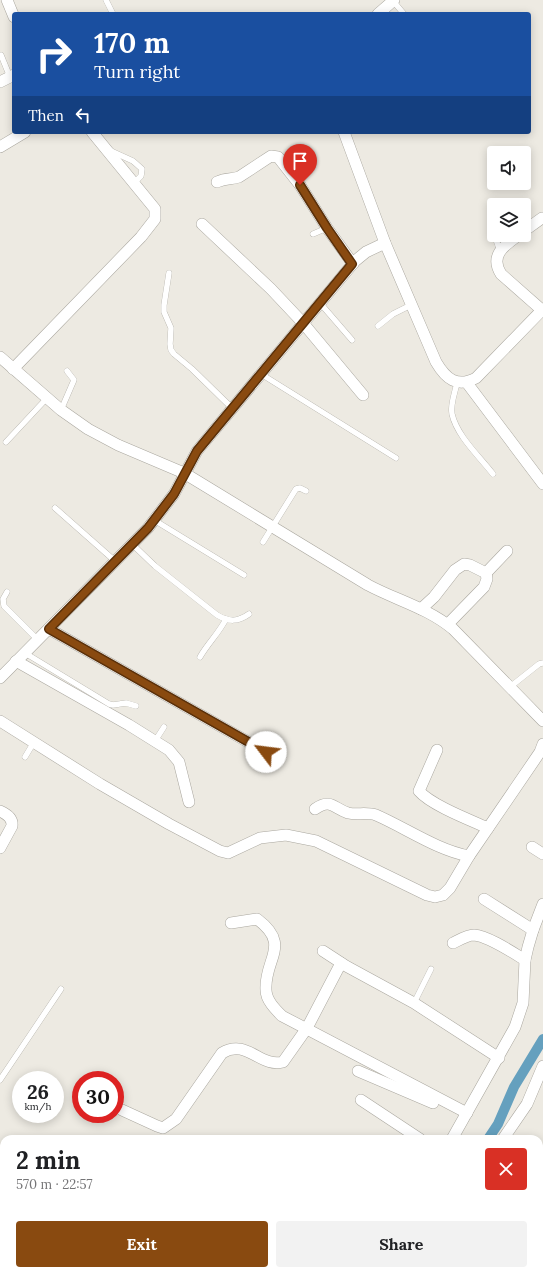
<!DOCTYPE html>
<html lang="en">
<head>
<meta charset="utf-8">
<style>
  :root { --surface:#fff; --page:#f2f2f2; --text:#202124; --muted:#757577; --accent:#894a10 }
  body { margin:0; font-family:Lora,serif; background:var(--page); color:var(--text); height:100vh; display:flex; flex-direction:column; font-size:15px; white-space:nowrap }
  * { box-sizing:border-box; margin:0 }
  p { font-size:13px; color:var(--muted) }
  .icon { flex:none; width:22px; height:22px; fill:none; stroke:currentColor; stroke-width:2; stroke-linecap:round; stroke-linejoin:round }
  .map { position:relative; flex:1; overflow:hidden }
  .side { position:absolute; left:0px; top:1135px; width:543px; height:140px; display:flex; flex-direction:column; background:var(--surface); border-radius:12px 12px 0 0; box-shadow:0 2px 10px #0003 }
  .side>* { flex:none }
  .hud { position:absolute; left:12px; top:12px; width:519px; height:122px; border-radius:4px; box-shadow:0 2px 10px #0003; background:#1a4fa0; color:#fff; overflow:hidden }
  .controls { position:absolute; left:487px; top:146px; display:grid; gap:8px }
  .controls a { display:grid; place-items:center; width:44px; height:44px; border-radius:4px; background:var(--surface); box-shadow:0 2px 10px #0003; font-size:20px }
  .speed { position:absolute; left:12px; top:1071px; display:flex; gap:8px; font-size:20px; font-weight:700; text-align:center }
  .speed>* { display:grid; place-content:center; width:52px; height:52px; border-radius:50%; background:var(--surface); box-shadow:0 2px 10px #0003; line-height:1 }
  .speed small { font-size:10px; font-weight:400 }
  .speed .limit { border:6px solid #d22; background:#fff; color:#111 }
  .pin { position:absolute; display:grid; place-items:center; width:34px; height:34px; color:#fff; margin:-41px -17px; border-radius:50% 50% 50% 0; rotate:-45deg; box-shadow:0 0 4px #0007 }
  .pin .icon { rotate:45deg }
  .me { position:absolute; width:44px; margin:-22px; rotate:300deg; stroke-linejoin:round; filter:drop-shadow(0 0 3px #0008) }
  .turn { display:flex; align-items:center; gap:14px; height:84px; padding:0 16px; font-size:18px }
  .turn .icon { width:52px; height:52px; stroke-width:2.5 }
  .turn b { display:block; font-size:28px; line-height:34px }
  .then { display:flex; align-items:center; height:38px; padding:0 16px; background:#0003; gap:8px; font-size:15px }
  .round { display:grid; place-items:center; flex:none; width:42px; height:42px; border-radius:4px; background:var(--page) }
  .summary { display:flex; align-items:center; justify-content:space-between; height:68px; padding:0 16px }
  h1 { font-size:24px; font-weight:700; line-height:30px }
  .cta { display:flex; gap:8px; margin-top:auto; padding:8px 16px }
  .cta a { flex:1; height:46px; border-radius:4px; background:var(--accent); color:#fff; font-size:16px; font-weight:700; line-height:46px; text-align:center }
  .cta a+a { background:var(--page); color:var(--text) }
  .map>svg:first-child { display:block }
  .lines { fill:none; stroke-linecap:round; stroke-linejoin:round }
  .canal { stroke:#65a0be; stroke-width:10 }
  .service-casing { stroke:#aaa79f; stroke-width:6 }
  .minor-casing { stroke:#aaa79f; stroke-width:12 }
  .service { stroke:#fff; stroke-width:5.5 }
  .minor { stroke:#fff; stroke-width:11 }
  .route-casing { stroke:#59300a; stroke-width:10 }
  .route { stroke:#894a10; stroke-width:7 }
</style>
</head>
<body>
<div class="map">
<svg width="543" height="1275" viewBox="0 0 543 1275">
  <rect width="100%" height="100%" fill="#edeae2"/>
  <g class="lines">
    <g class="canal">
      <path d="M488,1139L498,1124L514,1087L543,1039"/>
      <path d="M388,1275L391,1271"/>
    </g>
    <g class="service-casing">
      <g id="service">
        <path d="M106,0L113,14"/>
        <path d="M393,1L404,14"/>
        <path d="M1,55L10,77"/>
        <path d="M111,151L133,161L142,169L141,176L134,183"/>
        <path d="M501,205V203"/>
        <path d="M313,234L327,228"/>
        <path d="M494,234L500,251"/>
        <path d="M169,273L164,305V312L171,328L170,344L171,350L174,354L192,369L232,408"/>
        <path d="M320,303L352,340"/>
        <path d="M378,326L393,314L411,305"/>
        <path d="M261,374L396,458"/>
        <path d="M457,383C455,392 450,405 452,414C457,436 479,456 493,474"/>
        <path d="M61,410L74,380L67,371"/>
        <path d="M6,442L47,398"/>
        <path d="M55,508L115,561"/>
        <path d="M154,520L244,575"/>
        <path d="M263,542L296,489L300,488L306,491"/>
        <path d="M132,544L155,566L217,615C229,622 238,622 249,614"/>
        <path d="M7,592L3,599L4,606L38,640"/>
        <path d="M25,653L109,704L113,705L126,703L136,706"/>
        <path d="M200,657C208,643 219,633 226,619"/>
        <path d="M510,687L539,664L543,663"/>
        <path d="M155,741L164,727"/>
        <path d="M25,757L34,742"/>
        <path d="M414,1003L431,969"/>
        <path d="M0,1080L61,989"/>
        <path d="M196,1273L198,1275"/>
        <path d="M252,1275L253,1271"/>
      </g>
    </g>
    <g class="minor-casing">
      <g id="minor">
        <path d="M7,0L14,17"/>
        <path d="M378,14L394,0"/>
        <path d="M0,82L14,75"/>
        <path d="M344,132L385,243L436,362C446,379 457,388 476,378L543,309"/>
        <path d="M0,147L25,132"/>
        <path d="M217,182C227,177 231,180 239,177L271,156L278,157L300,185L327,228L353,264"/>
        <path d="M202,224L271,289L303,323L363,395"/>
        <path d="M524,231L542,218"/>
        <path d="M519,235C505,245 489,255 501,274L543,311"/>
        <path d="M0,357L61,410L88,429L118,445L184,473L368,585C396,600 428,608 453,629L543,721"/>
        <path d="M13,369L141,237L155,219V209L92,132"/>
        <path d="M467,383L543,484"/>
        <path d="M421,609L434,597L455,570L464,564L470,565L486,573L507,551"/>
        <path d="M448,624L484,587L487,579L486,573"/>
        <path d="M49,629L266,752"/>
        <path d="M16,661L129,725L169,750L179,762L189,802"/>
        <path d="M0,678L148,528L174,494L197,451L320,303L355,261L366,252L385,243"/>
        <path d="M0,721L100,784L169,824L220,851L228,853L260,838L286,835L316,841L427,895L435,897L443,895L450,888L469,856L540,752L543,744"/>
        <path d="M437,750L419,791C431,805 470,820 488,828"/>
        <path d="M315,809C331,798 333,808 348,813C357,815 367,812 376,815C406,828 437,850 469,856"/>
        <path d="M0,811C7,814 13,818 12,826L0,848"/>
        <path d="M532,847L543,854"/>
        <path d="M484,899L533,930"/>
        <path d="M231,923L257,919C292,945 264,959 266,990C266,1000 275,1009 282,1016L467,1113"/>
        <path d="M453,943C459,940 467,935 474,935C488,936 512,952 525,960"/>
        <path d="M323,951L346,966L414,1003L499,1058"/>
        <path d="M358,1071L433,1103"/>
        <path d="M361,1100L420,1139"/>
        <path d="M122,1110L157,1126L163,1128L176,1119L222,1053C247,1038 260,1068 283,1062L307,1028L341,963"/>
        <path d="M452,1139L515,1027L523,1003L525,960L528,947L533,930L543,904"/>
        <path d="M503,1139L527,1104L543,1066"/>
        <path d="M487,1271L493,1275"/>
        <path d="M354,1275L357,1271"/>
        <path d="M405,1275L408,1271"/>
      </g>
    </g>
    <use href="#service" class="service"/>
    <use href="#minor" class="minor"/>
  </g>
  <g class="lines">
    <g class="route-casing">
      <path id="route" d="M266,752L49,629L148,528L174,494L197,451L352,264L327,228L300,185"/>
    </g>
    <use href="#route" class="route"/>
  </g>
</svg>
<div class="controls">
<a><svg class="icon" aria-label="sound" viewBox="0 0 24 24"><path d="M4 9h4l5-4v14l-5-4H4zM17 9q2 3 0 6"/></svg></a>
<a><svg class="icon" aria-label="layers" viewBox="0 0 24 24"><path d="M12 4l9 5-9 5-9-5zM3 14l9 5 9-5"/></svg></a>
</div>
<div class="speed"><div>26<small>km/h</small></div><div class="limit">30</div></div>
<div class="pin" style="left:300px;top:185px;background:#d93025"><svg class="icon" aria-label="arrive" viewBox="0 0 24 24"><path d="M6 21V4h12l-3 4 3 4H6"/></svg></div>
<svg class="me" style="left:266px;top:752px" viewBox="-20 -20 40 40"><circle r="19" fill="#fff"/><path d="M0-13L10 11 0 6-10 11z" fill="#894a10"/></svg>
<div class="hud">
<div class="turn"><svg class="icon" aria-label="right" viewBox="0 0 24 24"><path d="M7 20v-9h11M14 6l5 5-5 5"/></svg><div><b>170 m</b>Turn right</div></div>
<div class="then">Then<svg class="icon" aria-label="left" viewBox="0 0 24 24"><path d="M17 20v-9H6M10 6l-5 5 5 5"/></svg></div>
</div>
<section class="side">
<div class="summary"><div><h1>2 min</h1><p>570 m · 22:57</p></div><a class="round" style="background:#d93025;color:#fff"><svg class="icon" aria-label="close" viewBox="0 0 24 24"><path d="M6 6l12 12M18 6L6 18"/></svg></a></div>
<div class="cta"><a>Exit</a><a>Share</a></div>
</section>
</div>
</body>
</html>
